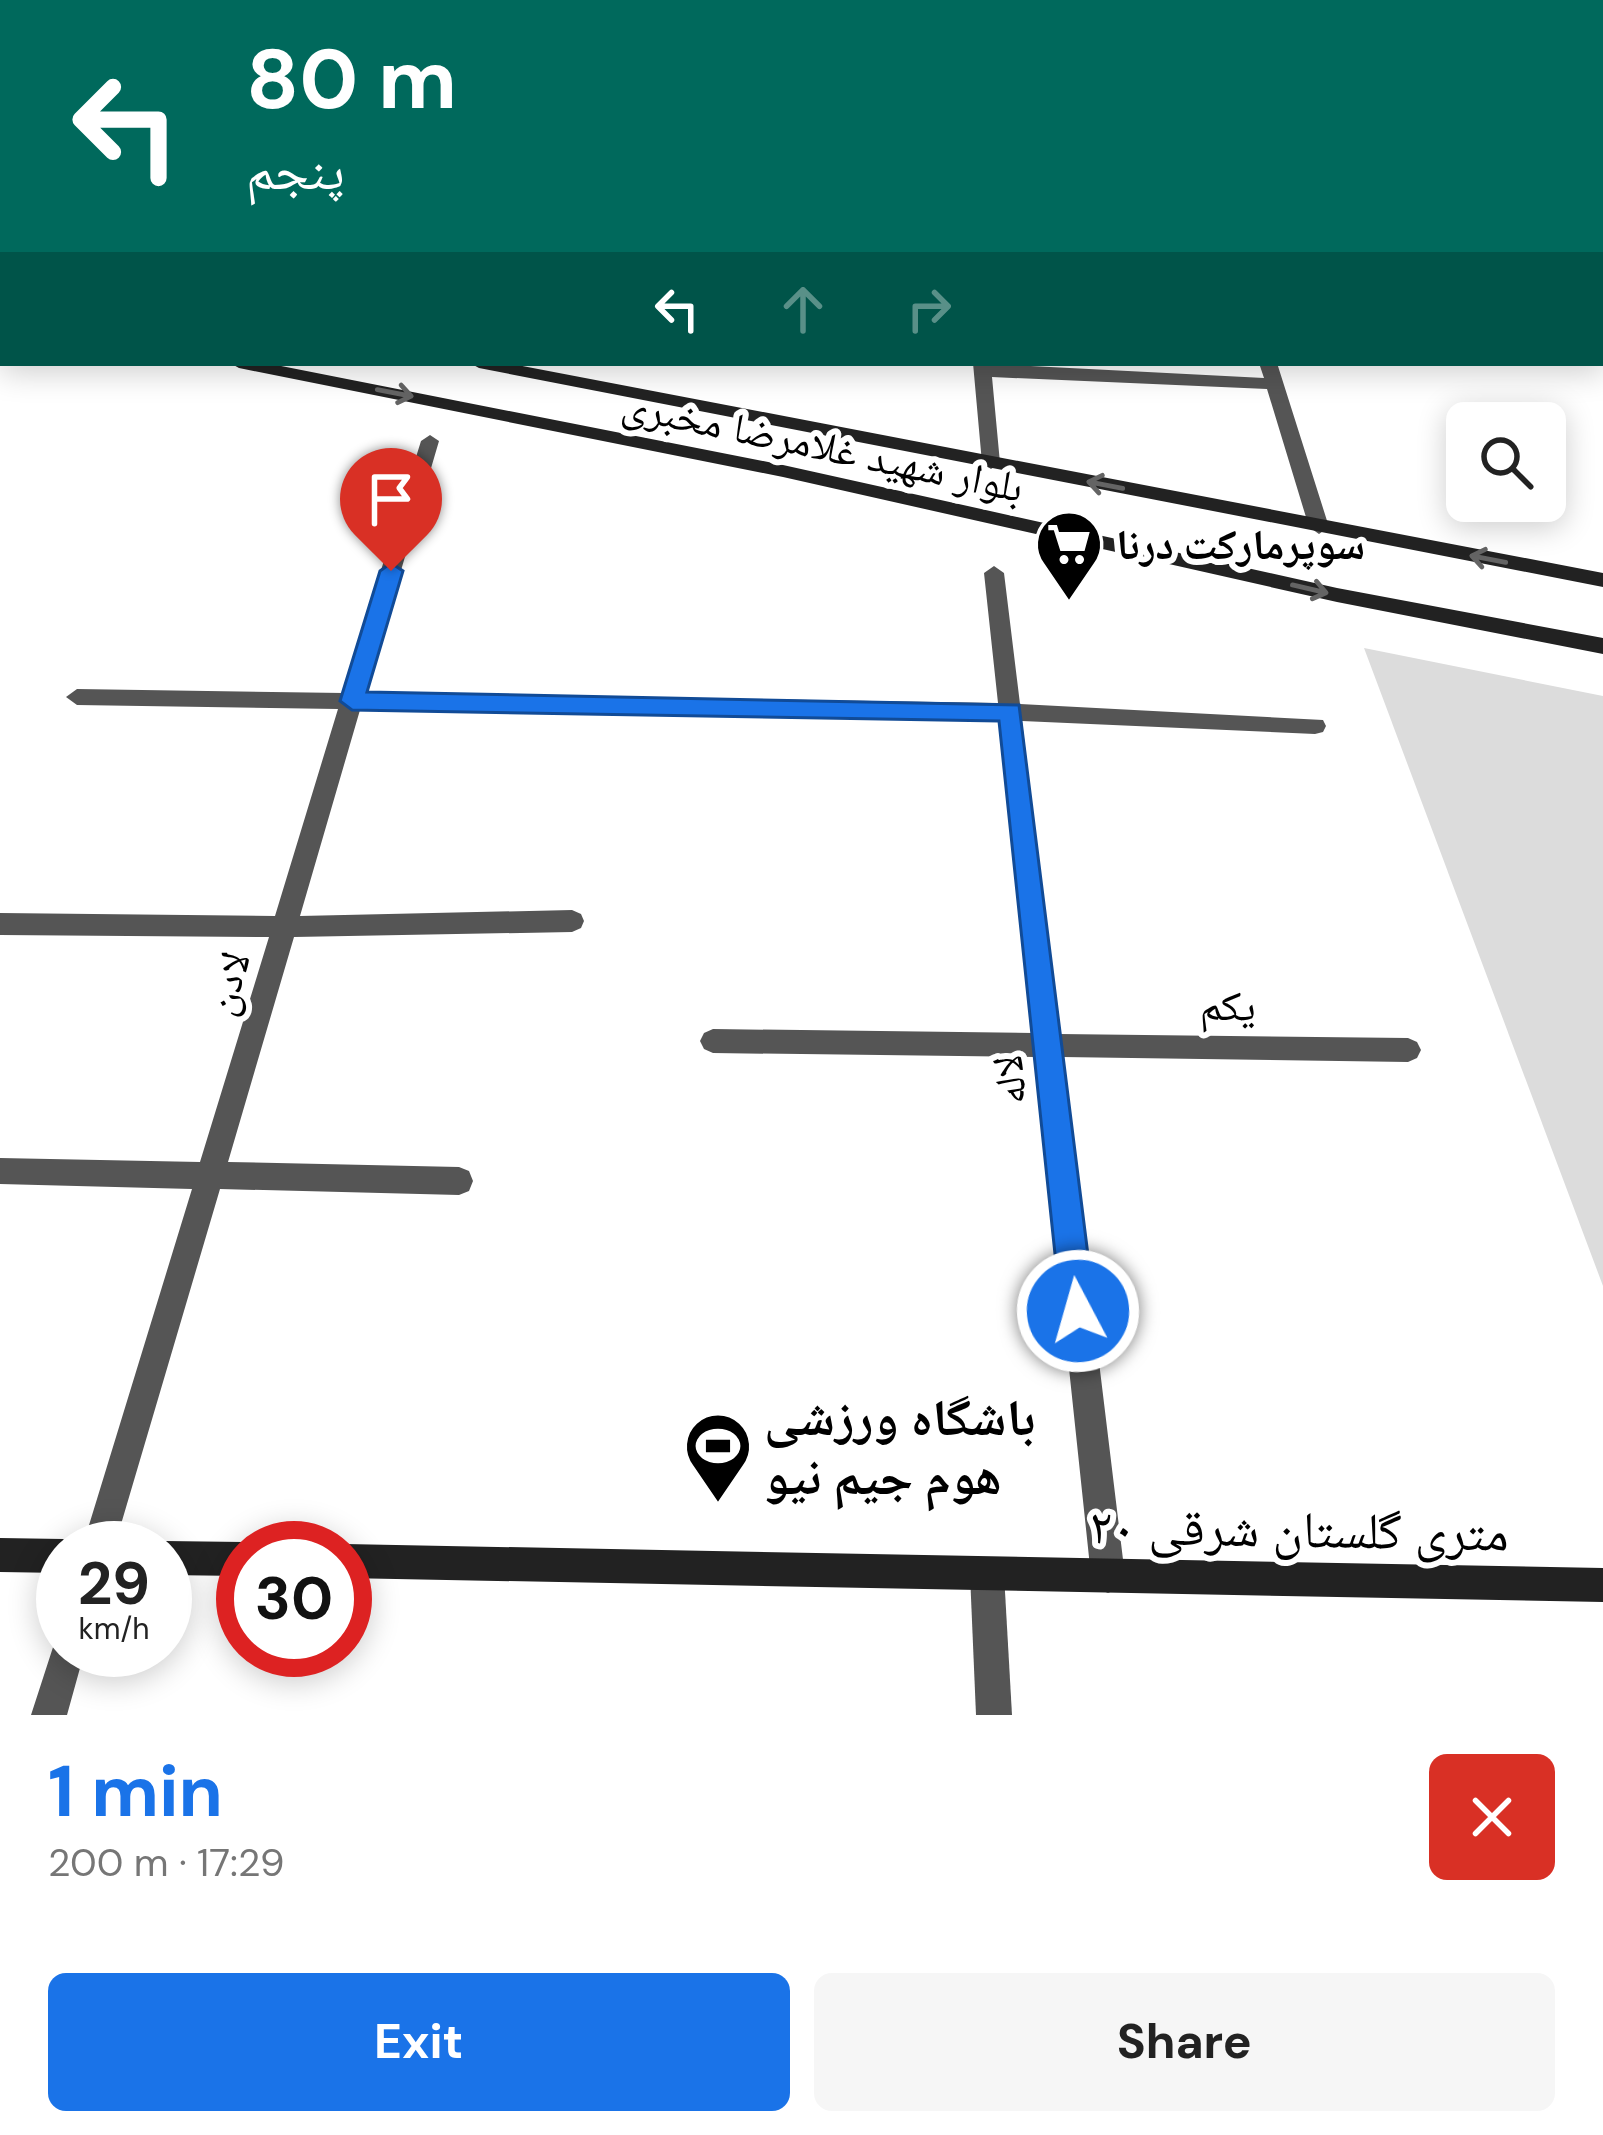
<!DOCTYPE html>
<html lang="en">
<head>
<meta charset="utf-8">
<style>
  :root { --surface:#fff; --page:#f6f6f6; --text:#222; --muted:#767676; --accent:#1a73e8 }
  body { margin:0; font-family:"DM Sans","Noto Naskh Arabic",sans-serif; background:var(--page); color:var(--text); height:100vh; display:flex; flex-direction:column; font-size:45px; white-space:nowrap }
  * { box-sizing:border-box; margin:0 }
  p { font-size:39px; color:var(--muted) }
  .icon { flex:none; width:66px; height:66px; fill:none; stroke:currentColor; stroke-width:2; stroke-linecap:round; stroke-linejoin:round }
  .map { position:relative; height:1715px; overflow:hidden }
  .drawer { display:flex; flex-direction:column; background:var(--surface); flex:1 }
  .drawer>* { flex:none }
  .hud { position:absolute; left:0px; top:0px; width:1605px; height:366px; box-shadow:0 6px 30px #0003; background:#00695c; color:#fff; overflow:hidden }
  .buttons { position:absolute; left:1446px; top:402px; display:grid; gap:24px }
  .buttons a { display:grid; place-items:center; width:120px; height:120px; border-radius:18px; background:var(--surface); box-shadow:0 6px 30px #0003; font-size:60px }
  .speed { position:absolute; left:36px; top:1521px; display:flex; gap:24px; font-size:60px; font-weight:700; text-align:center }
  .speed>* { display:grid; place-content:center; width:156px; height:156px; border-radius:50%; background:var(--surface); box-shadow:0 6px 30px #0003; line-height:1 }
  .speed small { font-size:30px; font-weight:400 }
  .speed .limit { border:18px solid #d22; background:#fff; color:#111 }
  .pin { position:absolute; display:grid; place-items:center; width:102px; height:102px; color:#fff; margin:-123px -51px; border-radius:50% 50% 50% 0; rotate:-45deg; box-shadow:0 0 12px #0007 }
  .pin .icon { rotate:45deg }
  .me { position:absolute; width:132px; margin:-66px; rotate:354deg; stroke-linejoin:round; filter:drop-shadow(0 0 9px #0008) }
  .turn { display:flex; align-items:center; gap:42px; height:252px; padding:0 48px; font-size:54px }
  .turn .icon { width:156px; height:156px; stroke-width:2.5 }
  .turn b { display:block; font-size:84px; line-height:102px }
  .lanes { display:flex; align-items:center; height:114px; padding:0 48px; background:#0003; justify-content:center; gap:60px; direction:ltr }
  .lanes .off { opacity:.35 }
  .round { display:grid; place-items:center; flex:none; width:126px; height:126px; border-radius:18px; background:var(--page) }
  .overview { display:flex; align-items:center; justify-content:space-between; height:204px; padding:0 48px }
  h1 { font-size:72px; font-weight:700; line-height:90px; color:var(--accent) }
  .cta { display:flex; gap:24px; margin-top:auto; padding:24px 48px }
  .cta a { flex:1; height:138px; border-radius:18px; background:var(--accent); color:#fff; font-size:48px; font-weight:700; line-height:138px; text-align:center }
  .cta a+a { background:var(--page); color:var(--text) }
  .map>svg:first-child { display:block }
  .green { fill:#dcdcdc }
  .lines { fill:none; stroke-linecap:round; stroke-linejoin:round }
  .street { fill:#555; fill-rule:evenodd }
  .secondary { fill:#222; fill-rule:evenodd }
  .oneway { stroke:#646464 }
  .route { fill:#1a73e8; stroke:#114b97; stroke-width:3 }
  .labels { text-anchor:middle; stroke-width:12; stroke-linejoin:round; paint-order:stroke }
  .street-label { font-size:42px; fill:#000; stroke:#fff }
  .poi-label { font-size:42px; font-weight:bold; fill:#000; stroke:#fff; text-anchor:start }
  .near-poi-label { font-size:51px; font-weight:bold; fill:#000; stroke:#fff; text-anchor:start }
  .near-street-label { font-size:51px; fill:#000; stroke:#fff }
</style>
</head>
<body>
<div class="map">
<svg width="1603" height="1715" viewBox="0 0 1603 1715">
  <rect width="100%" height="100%" fill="#fff"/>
  <path class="green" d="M1364,648L1603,696V1286Z"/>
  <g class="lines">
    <g class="street">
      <rect x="963" y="0" width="12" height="3"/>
      <rect x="1127" y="0" width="12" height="3"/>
      <rect x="0" y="136" width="3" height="8"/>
      <rect x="1602" y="200" width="1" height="10"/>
      <rect x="1602" y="305" width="1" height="10"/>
      <path d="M973,363L1264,378L1259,363H1277L1329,527L1319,534L1309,527L1267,389L992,377L1000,463L991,469L982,463Z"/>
      <path d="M430,435L439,441L365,693L998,703L984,573L994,566L1004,573L1020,704L1323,720L1326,726L1323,732L1315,734L1022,721L1059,1034L1408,1038L1417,1042L1421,1050L1417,1058L1408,1062L1062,1057L1125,1576L1120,1588L1108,1593L1096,1588L1091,1576L1036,1057L713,1053L704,1049L700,1041L704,1033L713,1029L1033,1033L1000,720L360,710L300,916L572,910L581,914L584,921L581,928L572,932L294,937L228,1162L459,1167L469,1171L473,1181L469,1191L459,1195L220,1189L114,1548H82L192,1189L0,1184V1158L200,1162L269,937L0,935V913L275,916L338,709L77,705L66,697L77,689L343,693L421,441Z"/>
      <path d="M987,1557L999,1562L1004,1574L1012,1715H976L970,1574L975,1562Z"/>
      <path d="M63,1635V1650H85L67,1715H31L56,1638Z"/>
    </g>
    <g class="secondary">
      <rect x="0" y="279" width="3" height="10"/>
      <path d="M0,323L3,324V334L0,333Z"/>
      <path d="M230,363H266L783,465L1337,588L1603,638V654L1337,602L783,477L239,368Z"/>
      <path d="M470,363H507L1603,573V587L479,368Z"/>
      <path d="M0,1538L63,1539L76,1548H63V1573L0,1572Z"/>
      <path d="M165,1541L243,1542L255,1548H243V1576L165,1575V1548H153Z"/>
      <path d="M345,1544L1603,1568V1602L345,1578V1548H336Z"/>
    </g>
  </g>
  <defs><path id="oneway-shaft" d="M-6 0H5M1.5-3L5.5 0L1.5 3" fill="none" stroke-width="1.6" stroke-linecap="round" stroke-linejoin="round" transform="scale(3)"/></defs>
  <g class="oneway">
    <use href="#oneway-shaft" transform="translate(395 393) rotate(11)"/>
    <use href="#oneway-shaft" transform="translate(1105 485) rotate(-169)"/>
    <use href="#oneway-shaft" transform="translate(1488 559) rotate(-169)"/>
    <use href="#oneway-shaft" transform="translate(1310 589) rotate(13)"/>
  </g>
  <path class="route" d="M391,563L403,571L367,692L1019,705L1095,1311L1090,1323L1078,1328L1066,1323L1061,1311L999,721L352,710L340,701L380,571Z"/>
  <defs>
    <g id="supermarket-pin" transform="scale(3.45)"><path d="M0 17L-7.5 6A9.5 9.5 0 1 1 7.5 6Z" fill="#000" stroke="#fff"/><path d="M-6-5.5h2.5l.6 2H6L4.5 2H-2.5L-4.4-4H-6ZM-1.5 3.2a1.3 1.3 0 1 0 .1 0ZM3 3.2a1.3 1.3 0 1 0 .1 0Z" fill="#fff"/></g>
    <g id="stadium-pin" transform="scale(3.45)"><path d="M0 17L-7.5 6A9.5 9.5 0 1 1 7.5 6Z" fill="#000" stroke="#fff"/><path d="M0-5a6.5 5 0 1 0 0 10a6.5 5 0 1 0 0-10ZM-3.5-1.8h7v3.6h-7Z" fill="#fff"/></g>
  </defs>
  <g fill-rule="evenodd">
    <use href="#supermarket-pin" x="1069" y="544"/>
    <use href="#stadium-pin" x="718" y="1446"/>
  </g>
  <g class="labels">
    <g class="street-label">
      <text transform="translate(823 445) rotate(12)" y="15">بلوار شهید غلامرضا مخبری</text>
      <text transform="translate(227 983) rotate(-73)" y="15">لادن</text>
      <text transform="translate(1228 1005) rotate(1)" y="15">یکم</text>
      <text transform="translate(1009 1080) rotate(-96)" y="15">لاله</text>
    </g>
    <g class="poi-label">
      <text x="1116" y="559">سوپرمارکت درنا</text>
    </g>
    <g class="near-poi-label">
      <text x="764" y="1435">باشگاه ورزشی<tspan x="764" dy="59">هوم جیم نیو</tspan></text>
    </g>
    <g class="near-street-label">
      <text transform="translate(1299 1529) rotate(1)" y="18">۲۰ متری گلستان شرقی</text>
    </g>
  </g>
</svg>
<div class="buttons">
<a><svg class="icon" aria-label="search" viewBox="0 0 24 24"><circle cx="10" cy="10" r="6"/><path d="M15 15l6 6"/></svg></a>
</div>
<div class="speed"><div>29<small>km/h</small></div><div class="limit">30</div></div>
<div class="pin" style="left:391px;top:571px;background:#d93025"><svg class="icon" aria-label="arrive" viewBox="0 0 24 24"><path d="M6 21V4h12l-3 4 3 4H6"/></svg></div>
<svg class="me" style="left:1078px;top:1311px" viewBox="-20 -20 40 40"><circle r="17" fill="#1a73e8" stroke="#fff" stroke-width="3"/><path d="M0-11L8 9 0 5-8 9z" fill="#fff"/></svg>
<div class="hud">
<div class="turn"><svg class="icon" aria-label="left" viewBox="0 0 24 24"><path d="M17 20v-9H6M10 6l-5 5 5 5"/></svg><div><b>80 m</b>پنجم</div></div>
<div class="lanes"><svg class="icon" aria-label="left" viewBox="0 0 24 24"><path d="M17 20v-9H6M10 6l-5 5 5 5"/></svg><svg class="icon off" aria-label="ahead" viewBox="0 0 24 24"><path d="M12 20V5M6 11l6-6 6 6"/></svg><svg class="icon off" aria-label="right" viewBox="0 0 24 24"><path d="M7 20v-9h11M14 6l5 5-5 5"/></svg></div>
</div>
</div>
<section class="drawer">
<div class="overview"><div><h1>1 min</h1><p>200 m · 17:29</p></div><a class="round" style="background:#d93025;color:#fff"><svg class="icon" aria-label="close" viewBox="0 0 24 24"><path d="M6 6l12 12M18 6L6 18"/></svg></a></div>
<div class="cta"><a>Exit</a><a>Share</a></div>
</section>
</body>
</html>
